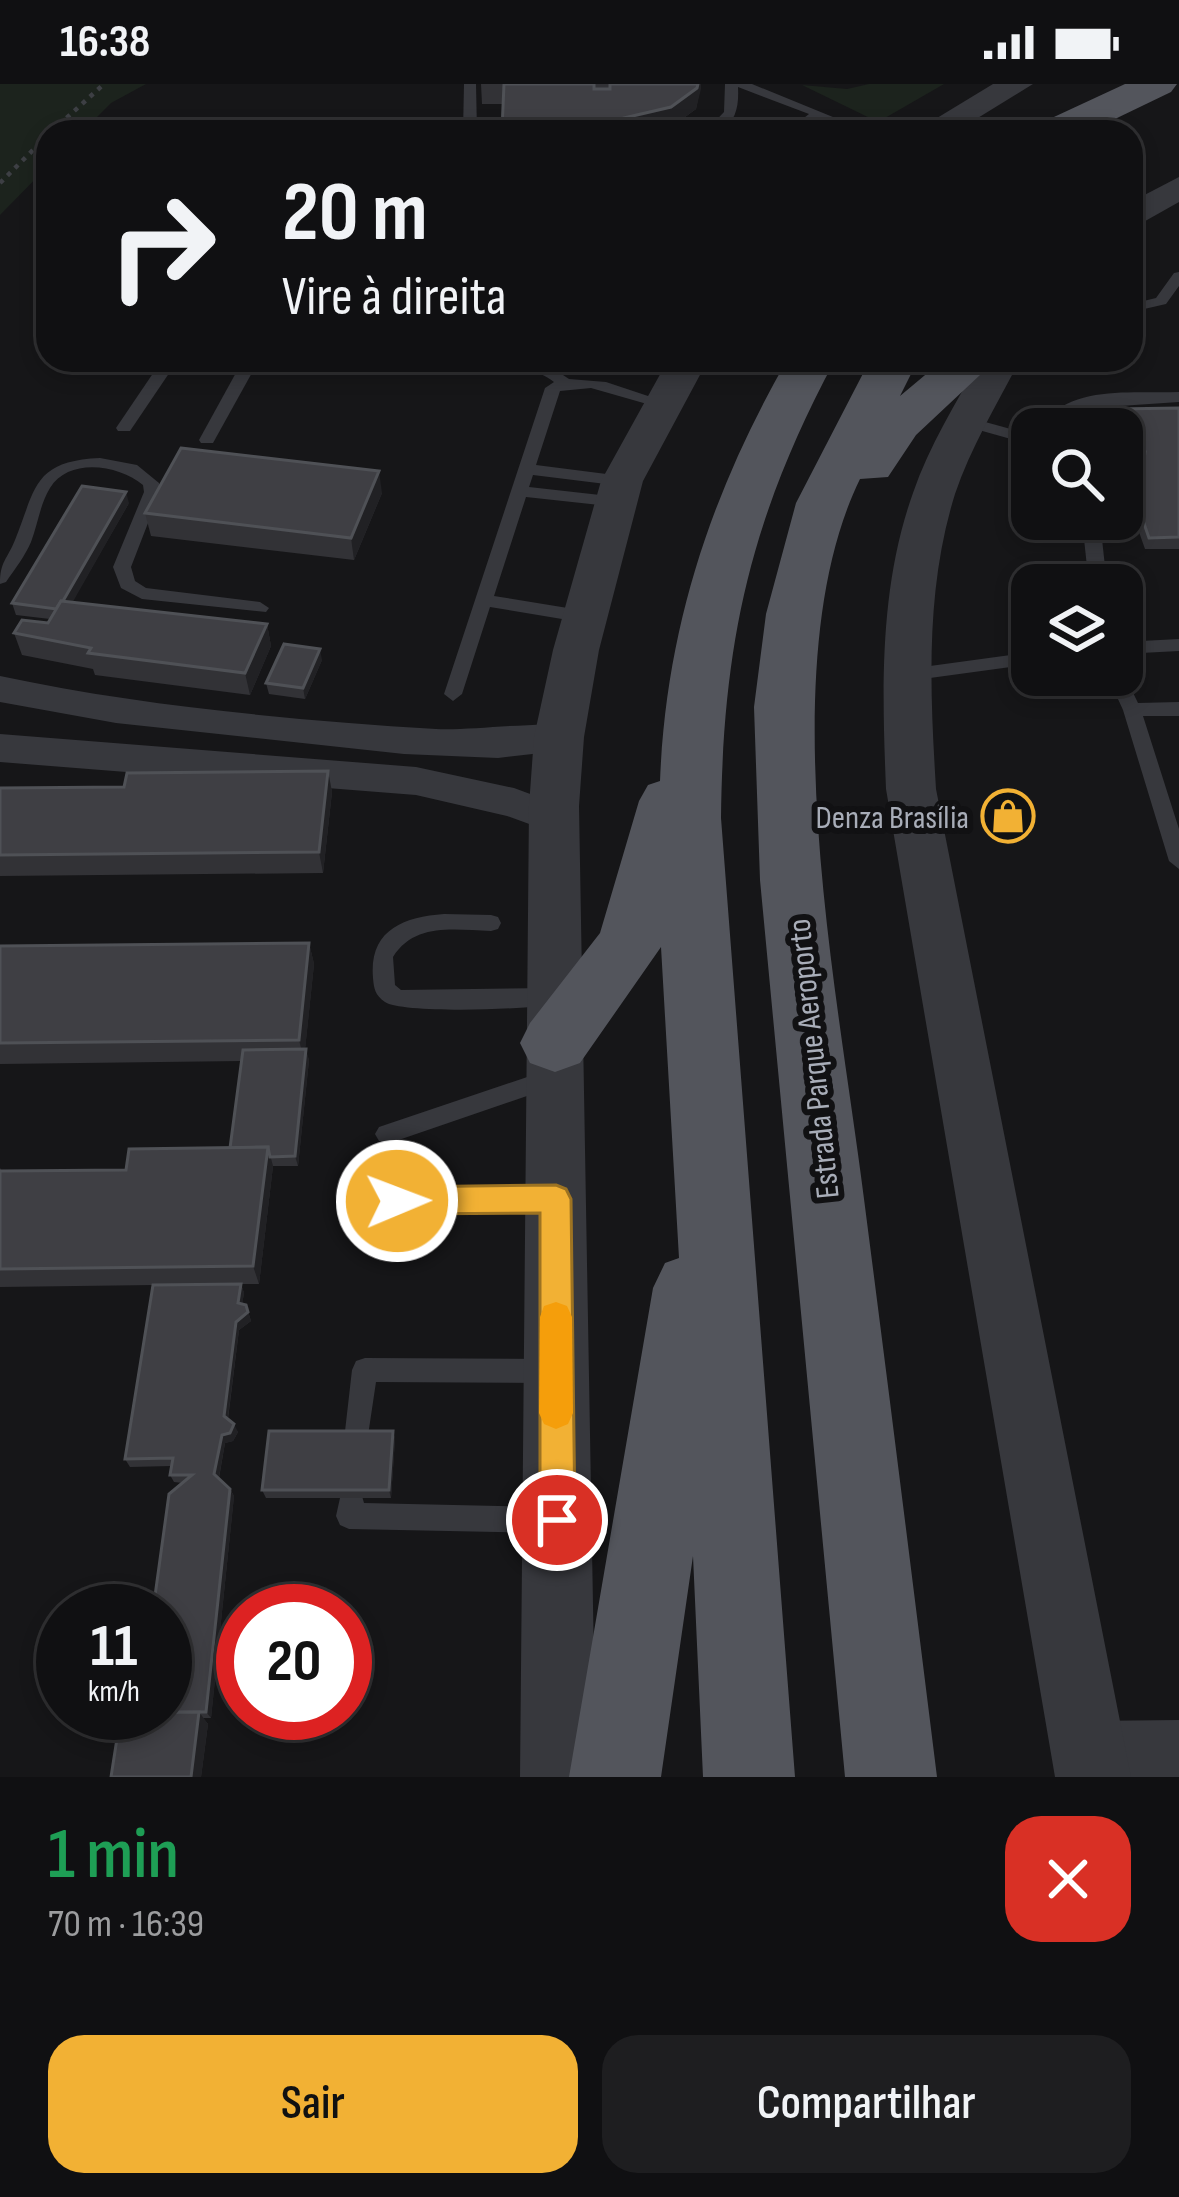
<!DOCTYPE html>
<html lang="pt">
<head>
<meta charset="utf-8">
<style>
  :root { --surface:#101012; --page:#1e1e20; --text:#f1f3f6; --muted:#9c9d9f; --line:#303032; --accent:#f2b134 }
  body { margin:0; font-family:"Sofia Sans Condensed",sans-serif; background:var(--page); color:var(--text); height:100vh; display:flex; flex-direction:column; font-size:45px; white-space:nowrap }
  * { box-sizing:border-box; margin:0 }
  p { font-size:39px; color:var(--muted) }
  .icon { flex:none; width:66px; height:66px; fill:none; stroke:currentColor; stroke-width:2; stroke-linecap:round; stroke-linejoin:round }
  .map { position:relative; height:1693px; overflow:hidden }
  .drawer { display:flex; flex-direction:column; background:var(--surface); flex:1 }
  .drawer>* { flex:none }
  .hud { position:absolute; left:36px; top:36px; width:1107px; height:252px; border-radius:36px; box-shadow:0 6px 18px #0003,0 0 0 3px var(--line); background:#101012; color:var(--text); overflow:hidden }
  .controls { position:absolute; left:1011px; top:324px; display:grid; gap:24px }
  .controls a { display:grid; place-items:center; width:132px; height:132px; border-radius:24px; background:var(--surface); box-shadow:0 6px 18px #0003,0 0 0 3px var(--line); font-size:60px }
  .speed { position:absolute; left:36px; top:1500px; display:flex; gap:24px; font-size:60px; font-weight:700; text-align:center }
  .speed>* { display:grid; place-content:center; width:156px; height:156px; border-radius:50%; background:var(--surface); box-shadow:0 6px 18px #0003,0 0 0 3px var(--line); line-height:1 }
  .speed small { font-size:30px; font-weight:400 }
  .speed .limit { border:18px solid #d22; background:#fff; color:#111 }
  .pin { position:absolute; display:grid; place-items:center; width:102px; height:102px; color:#fff; margin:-51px; border:6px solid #fff; border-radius:50%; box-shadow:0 3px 12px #0007 }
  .me { position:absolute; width:132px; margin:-66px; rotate:89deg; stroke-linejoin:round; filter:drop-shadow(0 0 9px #0008) }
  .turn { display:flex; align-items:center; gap:42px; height:252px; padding:0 48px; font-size:54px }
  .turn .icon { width:156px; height:156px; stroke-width:2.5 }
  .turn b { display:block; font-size:84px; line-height:102px }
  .round { display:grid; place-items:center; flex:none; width:126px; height:126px; border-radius:36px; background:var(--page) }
  .head { display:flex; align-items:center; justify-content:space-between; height:204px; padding:0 48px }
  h1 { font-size:72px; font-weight:600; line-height:90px; color:#1e9e55 }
  .action { display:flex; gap:24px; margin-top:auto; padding:24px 48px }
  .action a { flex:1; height:138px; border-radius:36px; background:var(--accent); color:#111; font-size:48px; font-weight:600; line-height:138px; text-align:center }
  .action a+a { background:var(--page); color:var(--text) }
  .status { display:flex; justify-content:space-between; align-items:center; height:84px; padding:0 60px; background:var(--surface); direction:ltr }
  .status svg { height:33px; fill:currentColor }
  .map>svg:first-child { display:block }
  .green { fill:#1c231d }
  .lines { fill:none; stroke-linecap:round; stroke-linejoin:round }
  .path { stroke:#3d3f44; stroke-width:4.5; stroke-dasharray:4.5 6; stroke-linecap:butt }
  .service { fill:#37383d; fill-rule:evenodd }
  .minor { fill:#37383d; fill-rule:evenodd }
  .tertiary { fill:#37383d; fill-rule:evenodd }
  .primary { fill:#53555c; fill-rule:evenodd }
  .wall { fill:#323236 }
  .shaded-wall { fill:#212124 }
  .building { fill:#3f3f44; stroke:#4f5156; stroke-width:3 }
  .route { fill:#f2b134; stroke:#9d7322; stroke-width:3 }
  .slow { fill:#f59e0b }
  .labels { text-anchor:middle; stroke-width:12; stroke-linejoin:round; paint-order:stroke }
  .poi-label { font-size:33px; fill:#a8adb8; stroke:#111113; text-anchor:end }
  .street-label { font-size:33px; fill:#a8adb8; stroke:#111113 }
</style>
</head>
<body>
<div class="status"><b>16:38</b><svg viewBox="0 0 49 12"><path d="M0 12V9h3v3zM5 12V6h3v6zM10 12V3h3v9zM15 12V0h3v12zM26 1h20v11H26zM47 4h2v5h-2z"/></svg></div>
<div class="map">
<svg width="1179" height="1693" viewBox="0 0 1179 1693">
  <rect width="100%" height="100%" fill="#161618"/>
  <g class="green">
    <path d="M0,0H146L111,19L82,48H48V82L0,131Z"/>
    <path d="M869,0H944L878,38L802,1L847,5Z"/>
  </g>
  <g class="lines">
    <g class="path">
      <path d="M51,48L104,0"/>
      <path d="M0,99L48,51"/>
    </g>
    <g class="service">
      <path d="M464,0H476L477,48H463Z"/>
      <path d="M725,0H752L850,40L846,48H832L837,41L820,34L801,48H786L809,30L738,3C739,23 736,36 721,48H705L724,28Z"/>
      <path d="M1179,188V202L1166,220L1131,228V220L1156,214L1174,189Z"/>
      <path d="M162,276H178L130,347H118L116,344Z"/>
      <path d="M243,276H259L213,359H201L199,356Z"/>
      <path d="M485,276L542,277L569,295L606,298L669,319L661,324L591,304L560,307L536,381L622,392L630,397L622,402L533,391L529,403L618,413L626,418L618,423L526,413L494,512L586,527L595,533L586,539L490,523L462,610L453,617L444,610L545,304L554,298C527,278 510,289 485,276Z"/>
      <path d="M1179,308V318L1075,325L1064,335L1069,345H1053L1048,334C1078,301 1137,310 1179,308Z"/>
      <path d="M967,333L1032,351V361L961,341L959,338Z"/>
      <path d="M100,374L137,381L159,399L160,408L131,483L135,497L146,504L260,518L269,524L266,528L142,515L121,504L113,483L144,408L143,401C119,381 69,373 50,404C40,420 38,440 31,458C25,472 15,485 6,498L0,500C0,477 7,476 15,456C36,404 33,377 100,374Z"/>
      <path d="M1089,435H1105L1102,455L1107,501H1089L1084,455Z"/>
      <path d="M1179,555V567L1122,570V558Z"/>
      <path d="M1032,568V580L908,597L899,591L908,585Z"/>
      <path d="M1122,586L1138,619L1179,618V632H1143L1179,745V785L1169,777L1123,626L1107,591H1122Z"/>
      <path d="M444,830L491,831L498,833L501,839L498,845L491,847C455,846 415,838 393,873L395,901L401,906L551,904L559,907L562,913L559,919C535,926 402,930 385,918C375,911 374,905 373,894C369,847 402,833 444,830Z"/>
      <path d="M551,985L559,987L562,994L559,1001L387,1060L379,1057L375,1050L379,1043Z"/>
      <path d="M553,1104L561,1108L565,1115L561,1122L553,1126L350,1128L342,1124L338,1117L342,1110L350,1106Z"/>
      <path d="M365,1274L549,1275L558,1278L562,1287L558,1296L549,1299L376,1298L366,1365L357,1369L348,1365L344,1356L352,1286L356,1277Z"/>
      <path d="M351,1401L360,1405L364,1419L547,1423L557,1426L560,1436L557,1446L547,1449L349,1445L340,1441L336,1432L342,1405Z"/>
    </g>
    <g class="minor">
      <path d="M0,592C140,622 293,636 436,645C471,647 547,636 572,643L578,653L572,663L559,667L498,674L404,670L116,639L0,618Z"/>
      <path d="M0,650L416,683L514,704L568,724L574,734L568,744L554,749L507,732L416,711L0,678Z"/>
      <path d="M1179,1636V1693H1083L1067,1687L1059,1666L1067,1645L1088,1637Z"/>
    </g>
    <g class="tertiary">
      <path d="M993,0H1033L955,48H914Z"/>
      <path d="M1179,93V118L1131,145V118Z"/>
      <path d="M668,276H708L643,397L599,566L584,653L579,722L596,1693H520L529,722L534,653L553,566L601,397Z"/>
      <path d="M980,276H1020C997,320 971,363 955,410C925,506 930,606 936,705L1131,1693H1055L886,705C882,606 879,504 913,409C929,362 956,319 980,276Z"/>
    </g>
    <g class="primary">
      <path d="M1125,0H1177L1171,8L1088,48H1035L1041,39Z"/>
      <path d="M787,276H835C751,433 723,556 721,734L795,1693H703L693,1472L661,1693H569L653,1204L665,1179L679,1174L661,863L580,979L555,988L530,979L520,959L530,939L600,849L639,717L648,701L660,697C666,544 711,409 787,276Z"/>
      <path d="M870,276H918L900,312L943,276H996L916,351L888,393L860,395C769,581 839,913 864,1115C889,1308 913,1500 937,1693H845L760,796L754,623L766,530L796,419Z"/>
    </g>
  </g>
  <g class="wall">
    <path d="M481,0H701L696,25L670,44L652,48H502L503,20H482Z"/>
    <path d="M1179,324V465H1145L1134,434L1142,379H1130L1122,356V345H1118L1115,336L1118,325Z"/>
    <path d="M382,409L354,476L151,452L145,429Z"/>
    <path d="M129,419L72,518L267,540L271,562L250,611L95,591L93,585L22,571L14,549L48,539L50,535L16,531L12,519Z"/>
    <path d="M322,576L305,615L269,610L266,599Z"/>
    <path d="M328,687L332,708L323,789L0,792V704L124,703Z"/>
    <path d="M309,859L314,880L305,965L309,976L298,1082H273L259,1200H241L244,1209L242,1220L246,1221L251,1237L239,1246L228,1335L238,1348L233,1357L225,1359L219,1394L230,1405L234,1412L211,1634H203L208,1640L201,1693H111L120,1634H85L81,1629H165L155,1512L183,1399L174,1398L170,1391L171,1382L130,1383L125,1375L231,1200L0,1203V1084L2,1087L126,1086L230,1064L242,977L0,980V862Z"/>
    <path d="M393,1347L395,1355L391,1414H266L262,1406Z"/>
  </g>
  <g class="shaded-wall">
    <path d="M698,0H701V5L696,25L670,44L652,48H624V34Z"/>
    <path d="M379,387L382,409L354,476L351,454Z"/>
    <path d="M126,408L129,419L62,537L58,525Z"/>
    <path d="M267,540L271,562L250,611L245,589Z"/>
    <path d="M320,565L322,576L305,615L303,604Z"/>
    <path d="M328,687L332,708L323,789L319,768Z"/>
    <path d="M309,859L314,880L304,976L299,956Z"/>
    <path d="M306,965L309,976L298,1082L295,1072Z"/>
    <path d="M268,1063L273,1082L259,1200L253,1182Z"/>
    <path d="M241,1200L244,1209L241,1228L238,1219Z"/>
    <path d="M248,1228L251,1237L239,1246L227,1340L224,1332L236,1238Z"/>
    <path d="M234,1340L238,1348L233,1357L225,1359L218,1398L214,1390L222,1351Z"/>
    <path d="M393,1347L395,1355L391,1414L389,1406Z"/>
    <path d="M230,1405L234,1412L211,1634L206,1628Z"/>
    <path d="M199,1628L208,1640L201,1693H191Z"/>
  </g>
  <g class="building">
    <path d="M504,0H594V5H610V0H698L697,4L671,23L624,34V46H502Z"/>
    <path d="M1179,324V453L1149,454L1138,422L1145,368H1133L1118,325Z"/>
    <path d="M181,364L379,387L351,454L145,429Z"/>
    <path d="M82,402L126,408L63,517H61L56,525L12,519Z"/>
    <path d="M61,517L267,540L245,589L88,569L91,564L14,549L22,536L48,539Z"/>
    <path d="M284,560L320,565L303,604L266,599Z"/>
    <path d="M328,687L319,768L0,771V704L124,703L127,689Z"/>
    <path d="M309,859L299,956L0,959V862Z"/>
    <path d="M306,965L295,1072L270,1073L268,1063L230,1064L243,966Z"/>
    <path d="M268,1063L253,1182L0,1185V1087L126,1086L129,1065Z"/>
    <path d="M241,1200L238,1219L246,1221L248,1228L236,1238L224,1332L234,1340L230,1349L222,1351L214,1390L230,1405L206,1628H165V1527H96L98,1513L155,1512L169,1410L192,1391H170L173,1374L125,1375L153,1201Z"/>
    <path d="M269,1347H393L389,1406H262Z"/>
    <path d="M199,1628L191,1693H111L121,1629Z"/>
  </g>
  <path class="route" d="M556,1101L566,1105L571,1115L575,1436L569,1448L557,1454L545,1448L540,1436V1129L397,1130L386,1126L382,1117L386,1107L397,1103Z"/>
  <path class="slow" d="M556,1218L567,1222L572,1233L573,1329L568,1340L556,1345L544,1340L539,1329L540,1233L544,1222Z"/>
  <defs>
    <g id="shop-ring" transform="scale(2.7)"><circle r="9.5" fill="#111113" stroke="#f2b134" stroke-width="1.5"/><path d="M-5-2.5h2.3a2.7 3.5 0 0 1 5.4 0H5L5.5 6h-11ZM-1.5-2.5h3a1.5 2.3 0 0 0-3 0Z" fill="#f2b134"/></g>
  </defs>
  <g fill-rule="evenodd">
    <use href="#shop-ring" x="1008" y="732"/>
  </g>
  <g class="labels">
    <g class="poi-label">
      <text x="969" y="744">Denza Brasília</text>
    </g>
    <g class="street-label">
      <text transform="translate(812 975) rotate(-96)" y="12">Estrada Parque Aeroporto</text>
    </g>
  </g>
</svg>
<div class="controls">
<a><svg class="icon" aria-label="search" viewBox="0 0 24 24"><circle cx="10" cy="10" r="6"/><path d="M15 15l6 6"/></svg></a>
<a><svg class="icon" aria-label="layers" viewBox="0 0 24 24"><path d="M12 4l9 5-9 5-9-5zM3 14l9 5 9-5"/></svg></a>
</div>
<div class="speed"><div>11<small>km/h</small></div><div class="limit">20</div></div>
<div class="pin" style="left:557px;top:1436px;background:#d93025"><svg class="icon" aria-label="arrive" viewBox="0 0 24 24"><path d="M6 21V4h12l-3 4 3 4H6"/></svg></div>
<svg class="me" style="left:397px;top:1117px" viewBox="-20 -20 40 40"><circle r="17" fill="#f2b134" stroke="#fff" stroke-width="3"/><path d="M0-11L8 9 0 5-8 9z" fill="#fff"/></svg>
<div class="hud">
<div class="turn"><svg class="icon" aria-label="right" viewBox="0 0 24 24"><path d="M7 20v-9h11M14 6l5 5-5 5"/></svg><div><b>20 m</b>Vire à direita</div></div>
</div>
</div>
<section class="drawer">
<div class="head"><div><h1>1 min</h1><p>70 m · 16:39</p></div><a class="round" style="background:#d93025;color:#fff"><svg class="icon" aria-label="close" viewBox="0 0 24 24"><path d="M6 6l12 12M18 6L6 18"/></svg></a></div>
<div class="action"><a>Sair</a><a>Compartilhar</a></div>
</section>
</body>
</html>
